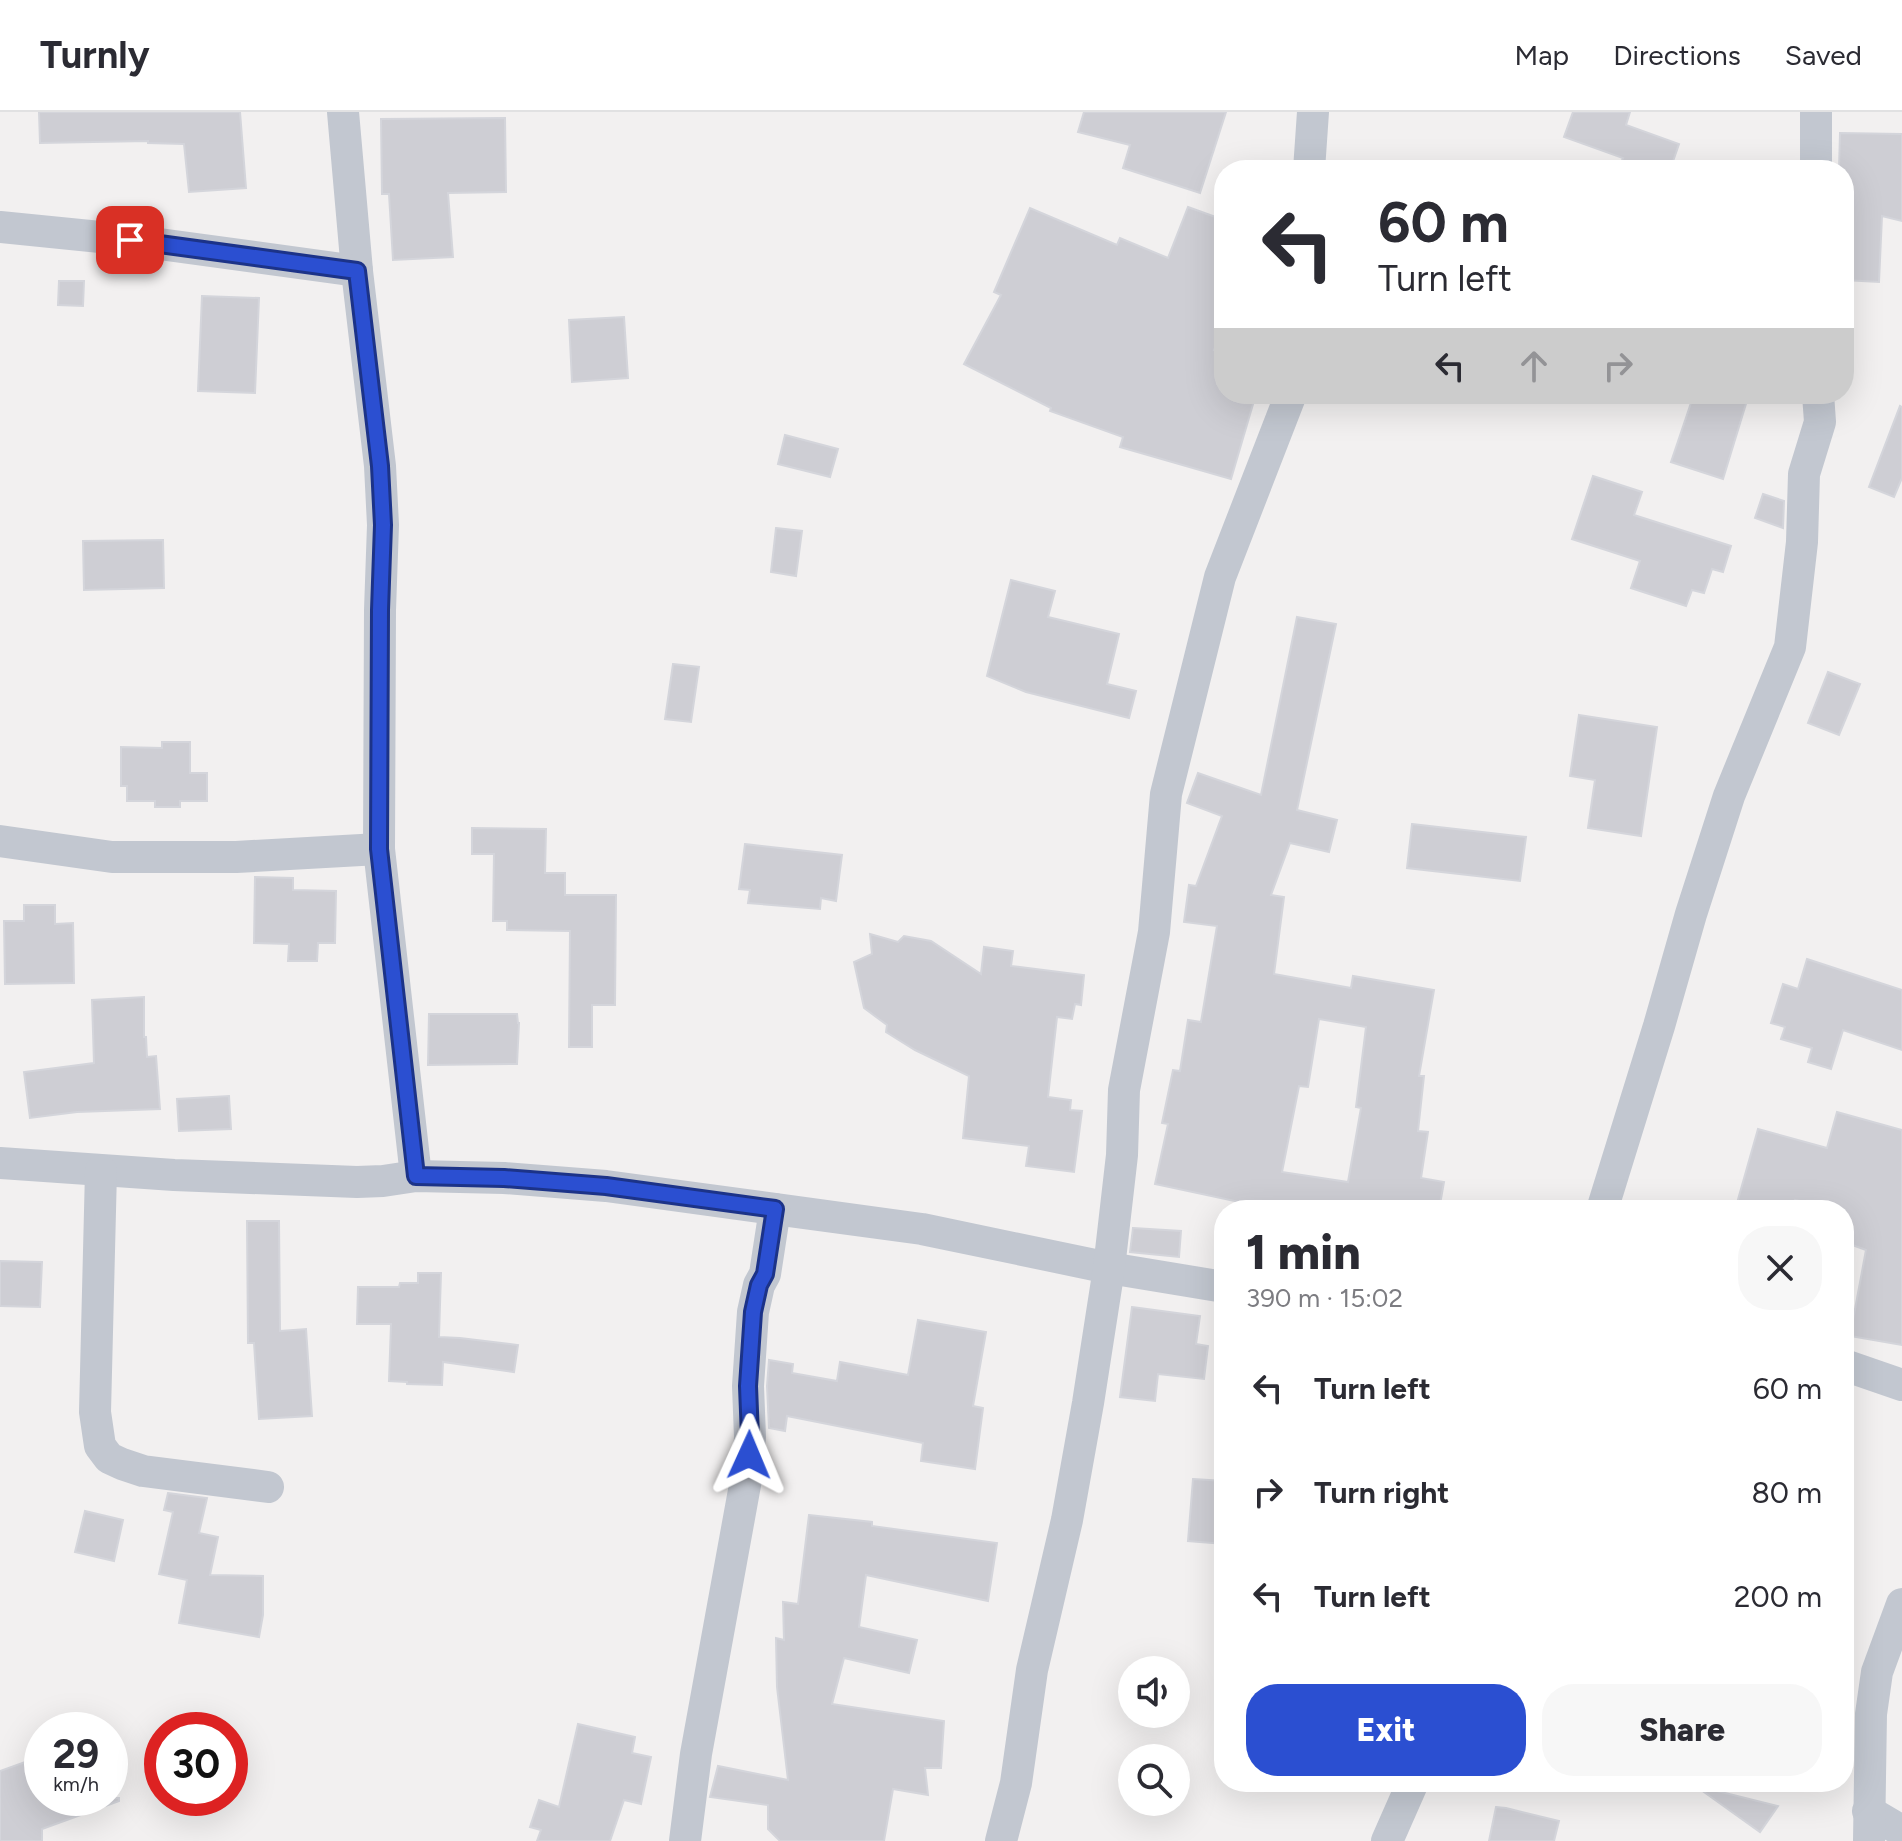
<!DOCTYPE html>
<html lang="en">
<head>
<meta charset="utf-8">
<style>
  :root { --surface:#fff; --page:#f7f7f7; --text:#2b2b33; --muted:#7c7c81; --line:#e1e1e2; --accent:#2b4fd1 }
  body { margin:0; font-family:Figtree,sans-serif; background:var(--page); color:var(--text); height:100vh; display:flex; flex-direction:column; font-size:30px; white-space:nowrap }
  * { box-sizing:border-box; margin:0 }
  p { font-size:26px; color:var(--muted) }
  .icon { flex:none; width:44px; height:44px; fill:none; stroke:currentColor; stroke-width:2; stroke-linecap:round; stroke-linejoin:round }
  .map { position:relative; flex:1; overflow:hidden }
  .panel { position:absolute; left:1214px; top:1088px; width:640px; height:592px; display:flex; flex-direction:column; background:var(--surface); border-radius:32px; box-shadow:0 8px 32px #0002 }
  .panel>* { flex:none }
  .guide { position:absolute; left:1214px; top:48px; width:640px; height:244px; border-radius:32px; box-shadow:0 8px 32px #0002; background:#fff; color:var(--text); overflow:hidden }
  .tools { position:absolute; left:1118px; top:1544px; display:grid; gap:16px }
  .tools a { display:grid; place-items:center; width:72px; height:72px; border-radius:50%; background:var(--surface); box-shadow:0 8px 32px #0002; font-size:40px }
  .speed { position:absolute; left:24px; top:1600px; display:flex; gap:16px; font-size:40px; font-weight:700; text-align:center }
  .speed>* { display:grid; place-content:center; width:104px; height:104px; border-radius:50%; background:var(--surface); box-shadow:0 8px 32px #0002; line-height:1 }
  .speed small { font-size:20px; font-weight:400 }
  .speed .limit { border:12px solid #d22; background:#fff; color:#111 }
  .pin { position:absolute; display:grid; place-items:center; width:68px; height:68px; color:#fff; margin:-34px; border-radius:16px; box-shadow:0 4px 12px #0006 }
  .me { position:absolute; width:88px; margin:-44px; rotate:1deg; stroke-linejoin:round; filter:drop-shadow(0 0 6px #0008) }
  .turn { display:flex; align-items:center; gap:28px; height:168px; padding:0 32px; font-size:36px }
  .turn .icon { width:104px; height:104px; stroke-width:2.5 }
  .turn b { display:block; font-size:56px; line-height:68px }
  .lanes { display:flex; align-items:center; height:76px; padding:0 32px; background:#0003; justify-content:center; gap:40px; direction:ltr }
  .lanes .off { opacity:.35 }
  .round { display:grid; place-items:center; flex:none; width:84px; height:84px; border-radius:32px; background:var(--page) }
  .head { display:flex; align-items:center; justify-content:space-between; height:136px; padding:0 32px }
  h1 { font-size:48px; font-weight:800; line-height:60px }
  .button { display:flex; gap:16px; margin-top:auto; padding:16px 32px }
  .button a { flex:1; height:92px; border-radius:32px; background:var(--accent); color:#fff; font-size:32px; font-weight:800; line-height:92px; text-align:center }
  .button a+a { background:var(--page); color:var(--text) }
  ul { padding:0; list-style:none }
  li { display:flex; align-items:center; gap:24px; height:104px; padding:0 32px }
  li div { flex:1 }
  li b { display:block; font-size:30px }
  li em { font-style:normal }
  header { display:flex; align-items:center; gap:48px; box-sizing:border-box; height:112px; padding:0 40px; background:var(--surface); border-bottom:2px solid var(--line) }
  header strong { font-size:38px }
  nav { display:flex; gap:44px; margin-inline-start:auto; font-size:28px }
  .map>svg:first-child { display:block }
  .building { fill:#ceced4; stroke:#d4d5db; stroke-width:2; fill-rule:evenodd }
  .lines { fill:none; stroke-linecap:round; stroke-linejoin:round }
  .minor { stroke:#c2c7d0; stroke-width:32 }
  .route-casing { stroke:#1c3388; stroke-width:20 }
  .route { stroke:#2b4fd1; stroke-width:14 }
</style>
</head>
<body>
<header>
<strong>Turnly</strong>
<nav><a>Map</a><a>Directions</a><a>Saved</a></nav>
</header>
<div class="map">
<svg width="1902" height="1729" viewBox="0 0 1902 1729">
  <rect width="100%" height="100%" fill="#f2f0f0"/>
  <g class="building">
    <path d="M39,0H240L246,76L189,80L184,32L148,31V29L40,31Z"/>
    <path d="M1084,0H1226L1200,81L1123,56L1130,33L1078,20Z"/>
    <path d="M1573,0H1630L1626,13L1679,32L1670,58H1618L1623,46L1564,25Z"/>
    <path d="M505,6L506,80L448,81L453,145L393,148L389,82H382L381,7Z"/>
    <path d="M1840,21L1902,22V109L1882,104L1879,170L1844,168L1847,99H1844V58H1839Z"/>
    <path d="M1188,95L1224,108V209L1214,238L1224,241V282H1256L1231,367L1120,335L1123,325L1050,299L1051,296L964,252L1001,183L994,180L1030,96L1117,133L1120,126L1168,146Z"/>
    <path d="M59,169H84L83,194L58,193Z"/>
    <path d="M202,184L259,186L255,281L198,279Z"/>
    <path d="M624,205L628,266L572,270L569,208Z"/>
    <path d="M1694,282H1749L1723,367L1671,350Z"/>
    <path d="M1900,294L1902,295V366L1894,385L1869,375Z"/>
    <path d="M785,323L838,337L830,365L778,352Z"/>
    <path d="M1593,364L1642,380L1634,403L1731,434L1723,460L1712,457L1704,481L1692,478L1686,494L1631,476L1640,449L1572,427Z"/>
    <path d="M1763,382L1784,389L1783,416L1755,406Z"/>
    <path d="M776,416L802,419L796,464L771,460Z"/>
    <path d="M163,428L164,476L84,478L83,429Z"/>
    <path d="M1011,468L1055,479L1048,505L1119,522L1107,572L1136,579L1129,606L1026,580L987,564Z"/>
    <path d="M1297,505L1336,512L1297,698L1337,708L1329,740L1290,731L1271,783L1284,785L1274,862L1351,876L1353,864L1434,878L1419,964H1424L1418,1019L1428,1020L1421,1066L1444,1070L1439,1098H1330L1273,1090L1272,1097L1155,1072L1168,1012L1162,1011L1173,958L1180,959L1188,908L1201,910L1217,814L1184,810L1189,773L1196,774L1222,704L1187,691L1198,661L1261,683ZM1319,907L1366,915L1356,995L1361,996L1348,1070L1282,1060L1299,974L1308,975Z"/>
    <path d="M673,552L699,555L691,610L665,607Z"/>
    <path d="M1828,560L1860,572L1839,623L1808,611Z"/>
    <path d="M1579,603L1657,615L1641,724L1588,716L1595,668L1570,664Z"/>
    <path d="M162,630H190V661H207V689H180V695H155V689H127V674H121V635L162,636Z"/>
    <path d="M1412,712L1526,725L1520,769L1407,756Z"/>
    <path d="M472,716L546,717L545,761H565V783H616L615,893H592V935H569L570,819L507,818V809H493L494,742H472Z"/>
    <path d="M745,732L842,743L836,789L821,786L820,797L748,791L750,778L739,777Z"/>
    <path d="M255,765L293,766V778L336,779L335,831H318L317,849H288L289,832L254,831Z"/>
    <path d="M24,793H55V812L73,811L74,871L5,872L4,809H24Z"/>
    <path d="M870,822L898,830L904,824L931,829L981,862L984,835L1013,839L1011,854L1084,863L1081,893L1075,892L1072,907L1057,905L1048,985L1071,988L1070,998L1082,999L1074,1060L1026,1054L1029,1034L963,1026L969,964L915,938L886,920L887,913L864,896L854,850L872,842Z"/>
    <path d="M1807,847L1902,878V938L1843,918L1831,957L1808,950L1812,936L1781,927L1785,915L1771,911L1783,872L1798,877Z"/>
    <path d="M144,885V925H146L147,945L156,944L160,997L77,1000L30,1006L24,960L94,951L92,888Z"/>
    <path d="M429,902H517L518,911H519L517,952L428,953Z"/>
    <path d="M229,984L231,1017L179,1019L177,987Z"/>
    <path d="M1837,1000L1902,1018V1233L1850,1224L1866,1138L1844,1130V1098L1795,1088L1792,1098H1761L1737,1091L1758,1017L1827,1036Z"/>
    <path d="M247,1109H279L280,1219L306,1217L312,1304L259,1307L254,1231H248Z"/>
    <path d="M1133,1116L1181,1119L1179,1145L1130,1140Z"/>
    <path d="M0,1149L42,1150L40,1195L0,1194Z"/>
    <path d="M418,1161H441L439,1225L460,1226L518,1233L514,1260L443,1250L442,1273L407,1272V1270L389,1269L391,1212H357L358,1175H399L400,1171H418Z"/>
    <path d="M1132,1195L1200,1204L1196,1232L1208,1234L1204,1267L1158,1262L1155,1289L1120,1285Z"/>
    <path d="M918,1208L986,1220L973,1294L983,1296L975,1357L921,1349L923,1331L787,1304L785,1319L769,1316L767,1274L769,1248L793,1252L792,1261L837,1269L840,1250L908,1263Z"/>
    <path d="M1193,1367L1224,1369V1432L1188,1429Z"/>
    <path d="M168,1381L207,1386L199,1421L218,1425L210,1463L263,1464V1503L259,1525L179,1511L187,1468L159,1462L173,1400L164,1398Z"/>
    <path d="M85,1399L123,1408L114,1449L75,1440Z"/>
    <path d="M809,1403L872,1410V1414L997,1431L988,1489L866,1463L859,1515L917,1528L909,1561L844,1546L832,1592L944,1609L941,1656H925L928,1683L893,1677L884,1729H780L768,1717V1693L710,1685L718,1654L788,1668L777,1575L776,1526L784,1528L783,1490L798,1492Z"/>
    <path d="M578,1612L635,1625L632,1641L651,1645L641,1692L624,1688L610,1729H537L541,1718L530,1715L539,1688L559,1695Z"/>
    <path d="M42,1644V1686H119V1689L42,1717V1729H0V1659Z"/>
    <path d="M1697,1674L1778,1694L1760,1720L1697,1675Z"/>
    <path d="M1496,1695L1506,1696L1559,1709L1554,1729H1489Z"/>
  </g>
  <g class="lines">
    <g class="minor">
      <path d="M343,0L357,159L380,354L383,413L380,498L379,737L416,1064"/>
      <path d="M1309,58L1313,0"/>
      <path d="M1816,58V0"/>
      <path d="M0,115L130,128L357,159"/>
      <path d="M0,729L112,745H236L379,737"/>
      <path d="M0,1051L174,1063L357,1070L383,1069L416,1064L504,1066L606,1074L922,1117L1109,1156L1224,1175"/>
      <path d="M101,1059L95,1300L100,1334L109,1346L122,1352L143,1359L268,1375"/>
      <path d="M1602,1098L1659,914L1691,802L1729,684L1790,535L1802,430L1804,362L1820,310L1818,282"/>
      <path d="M1844,1253L1902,1273"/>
      <path d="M1868,1699L1902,1719"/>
      <path d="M685,1729L696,1642L747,1362L750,1325L748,1274L753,1200L759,1173L765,1162L775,1097"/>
      <path d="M1001,1729L1016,1671L1032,1558L1067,1408L1088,1291L1109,1156L1122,1043L1124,978L1154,820L1166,682L1220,465L1291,282"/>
      <path d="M1387,1729L1413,1670"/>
      <path d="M1869,1729L1871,1602L1877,1560L1902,1492"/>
    </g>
  </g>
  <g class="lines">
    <g class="route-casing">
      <path id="route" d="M130,128L357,159L380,354L383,413L380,498L379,737L416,1064L504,1066L606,1074L775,1097L765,1162L759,1173L753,1200L748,1274L750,1325L749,1343"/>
    </g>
    <use href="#route" class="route"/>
  </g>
</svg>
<div class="tools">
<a><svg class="icon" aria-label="sound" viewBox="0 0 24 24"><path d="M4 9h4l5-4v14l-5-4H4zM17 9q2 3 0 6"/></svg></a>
<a><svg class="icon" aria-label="search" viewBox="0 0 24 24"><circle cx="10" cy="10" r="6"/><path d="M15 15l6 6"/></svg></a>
</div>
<div class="speed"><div>29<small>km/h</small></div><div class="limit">30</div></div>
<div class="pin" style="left:130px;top:128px;background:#d93025"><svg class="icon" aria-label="arrive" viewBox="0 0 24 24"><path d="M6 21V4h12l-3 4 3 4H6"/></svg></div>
<svg class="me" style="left:749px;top:1343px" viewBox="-20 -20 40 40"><path d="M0-17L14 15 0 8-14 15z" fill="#2b4fd1" stroke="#fff" stroke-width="4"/></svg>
<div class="guide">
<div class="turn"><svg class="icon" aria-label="left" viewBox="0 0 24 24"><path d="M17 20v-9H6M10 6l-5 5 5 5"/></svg><div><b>60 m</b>Turn left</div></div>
<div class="lanes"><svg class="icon" aria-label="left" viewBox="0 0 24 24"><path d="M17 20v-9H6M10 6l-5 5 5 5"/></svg><svg class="icon off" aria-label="ahead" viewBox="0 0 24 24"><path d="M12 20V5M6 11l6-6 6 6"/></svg><svg class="icon off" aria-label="right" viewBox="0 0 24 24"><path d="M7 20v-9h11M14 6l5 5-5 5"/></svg></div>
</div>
<section class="panel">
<div class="head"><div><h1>1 min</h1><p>390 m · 15:02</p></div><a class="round"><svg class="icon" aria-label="close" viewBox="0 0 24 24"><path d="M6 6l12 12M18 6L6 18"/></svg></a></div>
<ul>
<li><svg class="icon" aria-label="left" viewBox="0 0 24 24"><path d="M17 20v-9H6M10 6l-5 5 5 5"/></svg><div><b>Turn left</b></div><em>60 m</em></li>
<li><svg class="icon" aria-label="right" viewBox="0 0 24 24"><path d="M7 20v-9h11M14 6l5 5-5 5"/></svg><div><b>Turn right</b></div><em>80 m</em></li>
<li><svg class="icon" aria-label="left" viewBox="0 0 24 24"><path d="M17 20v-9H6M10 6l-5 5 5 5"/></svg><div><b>Turn left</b></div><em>200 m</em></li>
</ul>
<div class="button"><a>Exit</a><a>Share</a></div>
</section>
</div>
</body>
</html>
